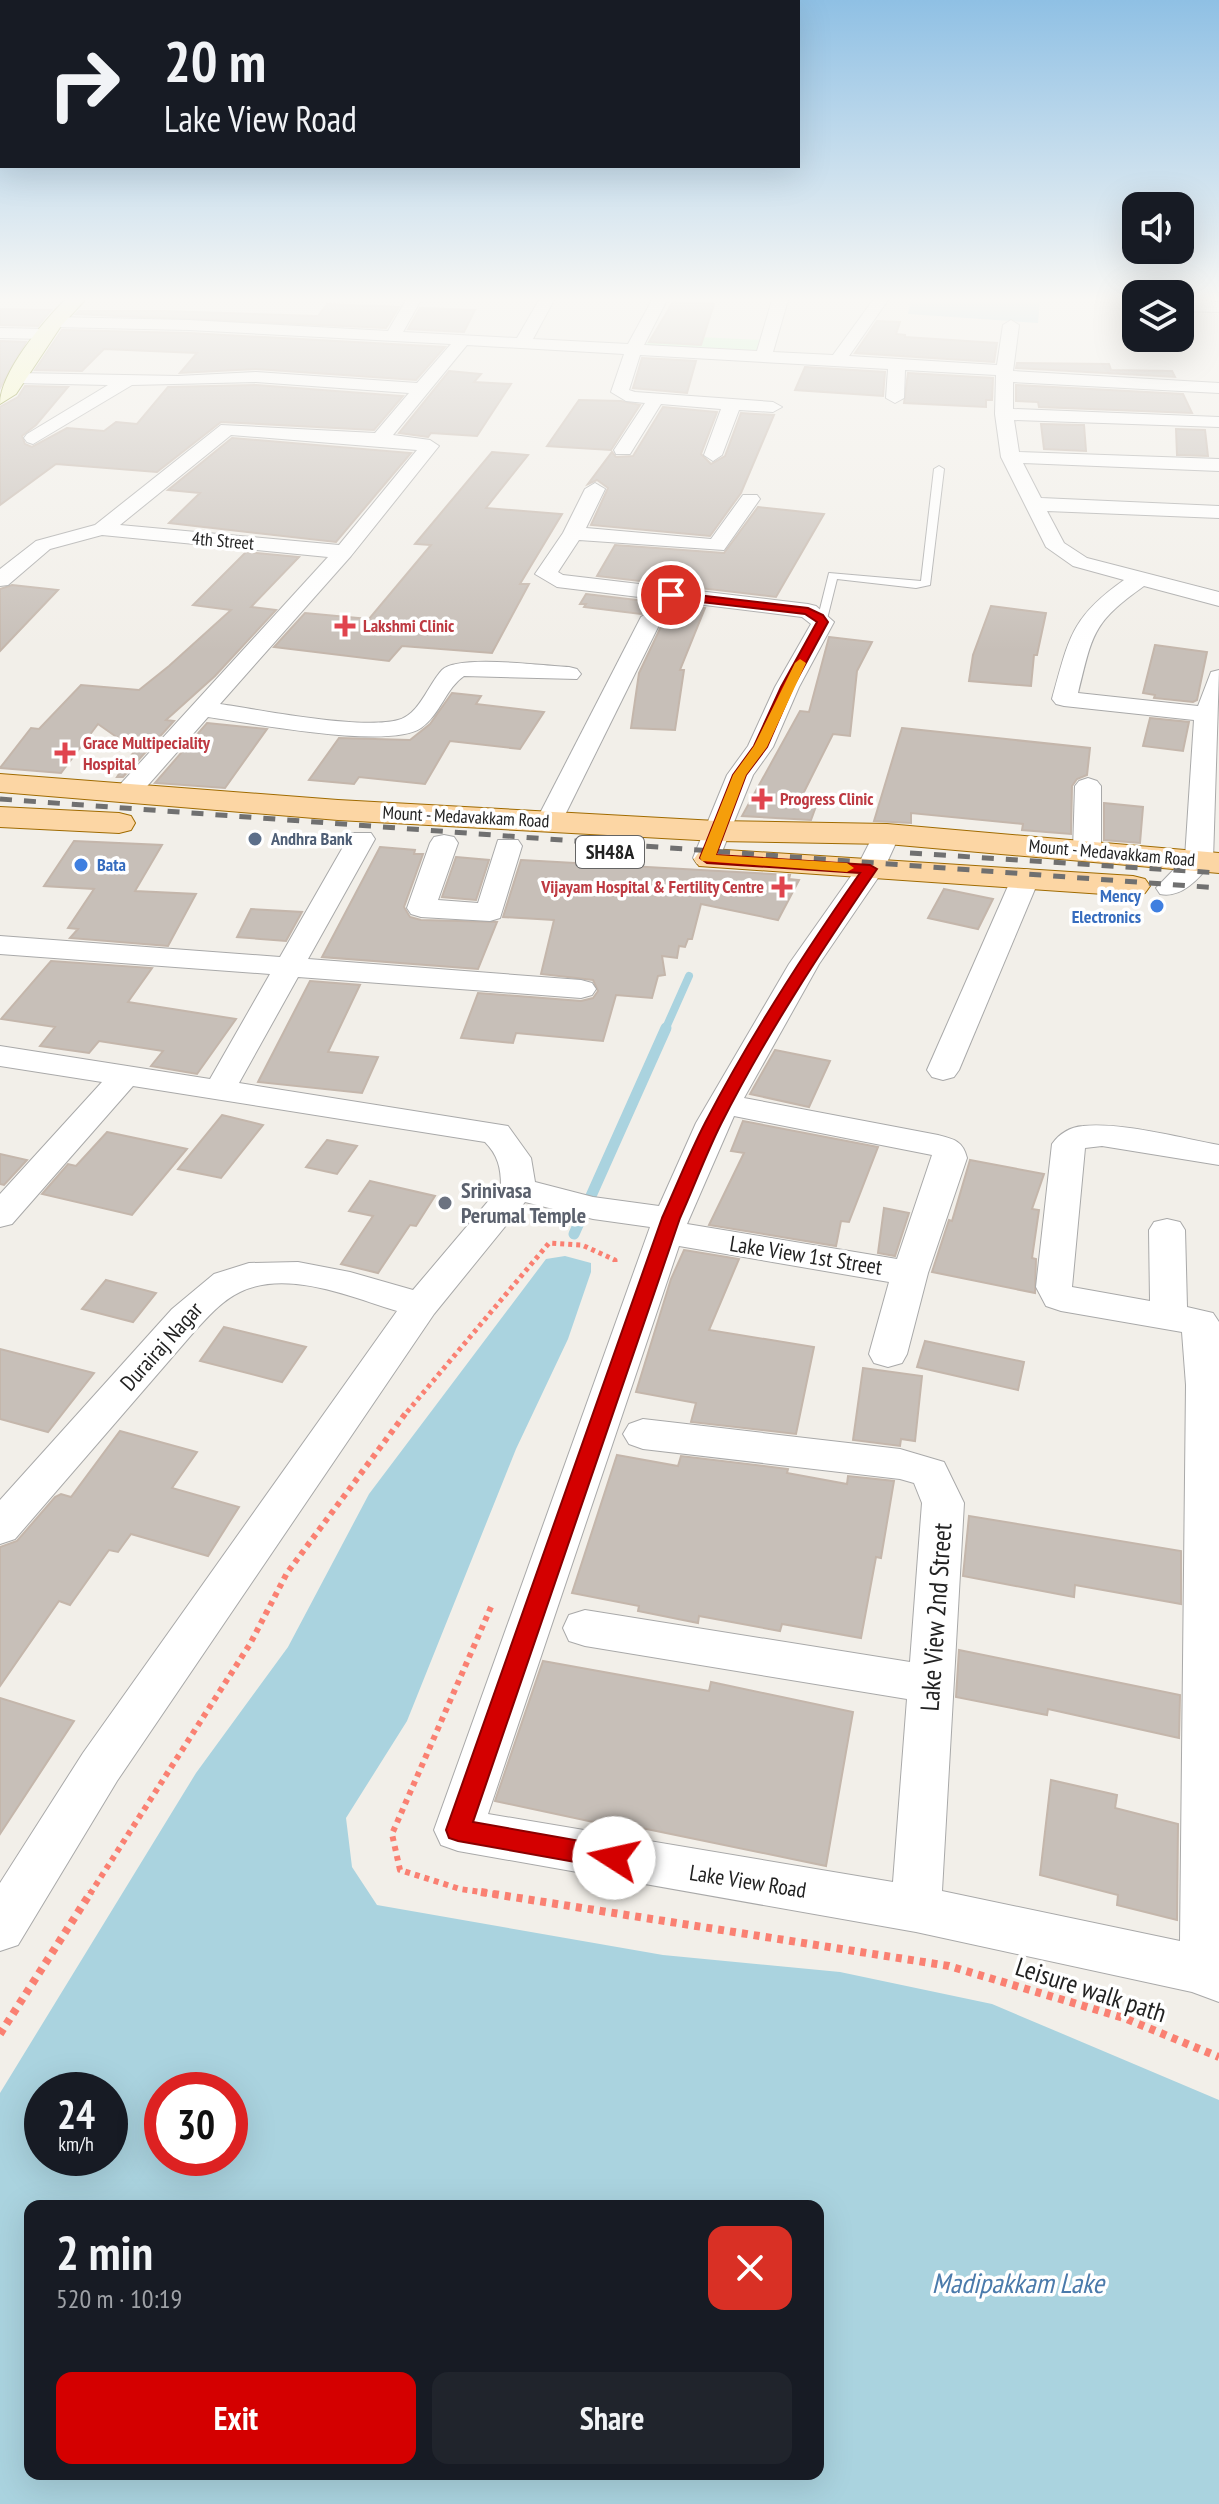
<!DOCTYPE html>
<html lang="en">
<head>
<meta charset="utf-8">
<style>
  :root { --surface:#171b24; --page:#20242c; --text:#f1f3f6; --muted:#9ea1a6; --accent:#d40000 }
  body { margin:0; font-family:"PT Sans Narrow",sans-serif; background:var(--page); color:var(--text); height:100vh; display:flex; flex-direction:column; font-size:30px; white-space:nowrap }
  * { box-sizing:border-box; margin:0 }
  p { font-size:26px; color:var(--muted) }
  .icon { flex:none; width:44px; height:44px; fill:none; stroke:currentColor; stroke-width:2; stroke-linecap:round; stroke-linejoin:round }
  .map { position:relative; flex:1; overflow:hidden }
  .panel { position:absolute; left:24px; top:2200px; width:800px; height:280px; display:flex; flex-direction:column; background:var(--surface); border-radius:16px; box-shadow:0 8px 32px #0002 }
  .panel>* { flex:none }
  .banner { position:absolute; left:0px; top:0px; width:800px; height:168px; box-shadow:0 8px 32px #0002; background:#171b24; color:var(--text); overflow:hidden }
  .buttons { position:absolute; left:1122px; top:192px; display:grid; gap:16px }
  .buttons a { display:grid; place-items:center; width:72px; height:72px; border-radius:16px; background:var(--surface); box-shadow:0 8px 32px #0002; font-size:40px }
  .speed { position:absolute; left:24px; top:2072px; display:flex; gap:16px; font-size:40px; font-weight:700; text-align:center }
  .speed>* { display:grid; place-content:center; width:104px; height:104px; border-radius:50%; background:var(--surface); box-shadow:0 8px 32px #0002; line-height:1 }
  .speed small { font-size:20px; font-weight:400 }
  .speed .limit { border:12px solid #d22; background:#fff; color:#111 }
  .pin { position:absolute; display:grid; place-items:center; width:68px; height:68px; color:#fff; margin:-34px; border:4px solid #fff; border-radius:50%; box-shadow:0 2px 8px #0007 }
  .me { position:absolute; width:88px; margin:-44px; rotate:280deg; stroke-linejoin:round; filter:drop-shadow(0 0 6px #0008) }
  .turn { display:flex; align-items:center; gap:28px; height:168px; padding:0 32px; font-size:36px }
  .turn .icon { width:104px; height:104px; stroke-width:2.5 }
  .turn b { display:block; font-size:56px; line-height:68px }
  .round { display:grid; place-items:center; flex:none; width:84px; height:84px; border-radius:16px; background:var(--page) }
  .summary { display:flex; align-items:center; justify-content:space-between; height:136px; padding:0 32px }
  h1 { font-size:48px; font-weight:600; line-height:60px }
  .button { display:flex; gap:16px; margin-top:auto; padding:16px 32px }
  .button a { flex:1; height:92px; border-radius:16px; background:var(--accent); color:#fff; font-size:32px; font-weight:600; line-height:92px; text-align:center }
  .button a+a { background:var(--page); color:var(--text) }
  .map>svg:first-child { display:block }
  .park { fill:#c8facc }
  .water { fill:#aad3df; fill-rule:evenodd }
  .lines { fill:none; stroke-linecap:round; stroke-linejoin:round }
  .stream-far1 { stroke:#aad3df; stroke-width:8 }
  .stream { stroke:#aad3df; stroke-width:11 }
  .building { fill:#c7bfb8; stroke:#c4b6ab; stroke-width:2 }
  .lane-casing { stroke:#a9a9a9; stroke-width:2 }
  .street-casing { stroke:#a9a9a9; stroke-width:2 }
  .secondary-casing { stroke:#707d05; stroke-width:2 }
  .primary-casing { stroke:#a06b00; stroke-width:2 }
  .path-far2 { stroke:#fa8072; stroke-width:5; stroke-dasharray:4 4; stroke-linecap:butt }
  .path-far1 { stroke:#fa8072; stroke-width:6; stroke-dasharray:5 5; stroke-linecap:butt }
  .path { stroke:#fa8072; stroke-width:8; stroke-dasharray:6 6; stroke-linecap:butt }
  .lane { fill:#fff; fill-rule:evenodd }
  .street { fill:#fff; fill-rule:evenodd }
  .secondary { fill:#f7fabf; fill-rule:evenodd }
  .primary { fill:#fcd6a4; fill-rule:evenodd }
  .rail { stroke:#707070; stroke-width:5; stroke-dasharray:12 12; stroke-linecap:butt }
  .route { fill:#d40000; stroke:#8a0000; stroke-width:2 }
  .slow { fill:#f59e0b }
  .health-dot { fill:#e0444e; stroke:#fff; stroke-width:3 }
  .service-dot { fill:#5c6f8a; stroke:#fff; stroke-width:3 }
  .shop-dot { fill:#3f7fe0; stroke:#fff; stroke-width:3 }
  .worship-dot { fill:#6b7280; stroke:#fff; stroke-width:3 }
  .labels { text-anchor:middle; stroke-width:7; stroke-linejoin:round; paint-order:stroke }
  .far-street-label { font-size:18px; fill:#222; stroke:#fff }
  .far-health-label { font-size:18px; font-weight:bold; fill:#be3a42; stroke:#fff; text-anchor:start }
  .far-service-label { font-size:18px; font-weight:bold; fill:#4e5e75; stroke:#fff; text-anchor:start }
  .far-shop-label { font-size:18px; font-weight:bold; fill:#366cbe; stroke:#fff; text-anchor:start }
  .shield { fill:#fff; stroke:#646464; stroke-width:2 }
  .shield-label { font-size:20px; font-weight:bold; fill:#222 }
  .worship-label { font-size:22px; font-weight:bold; fill:#5b616d; stroke:#fff; text-anchor:start }
  .street-label { font-size:22px; fill:#222; stroke:#fff }
  .near-street-label { font-size:26px; fill:#222; stroke:#fff }
  .near-water-label { font-size:28px; font-style:italic; fill:#4a7aab; stroke:#fff }
</style>
</head>
<body>
<div class="map">
<svg width="1219" height="2504" viewBox="0 0 1219 2504">
  <rect width="100%" height="100%" fill="#f2efe9"/>
  <path class="park" d="M653,335L763,340V353L644,347Z"/>
  <g class="water">
    <path d="M911,300H1040L1038,323L908,314Z"/>
    <path d="M565,1256L591,1263V1272L568,1339L516,1449L407,1721L346,1818L352,1867L377,1905L663,1955L840,1972L992,2004L1219,2100V2504H0V2093L196,1773L288,1647L369,1494L546,1259ZM42,2090H110V2158H42ZM162,2090H230V2158H162ZM30,2206H818V2474H30Z"/>
  </g>
  <g class="lines">
    <path class="stream-far1" d="M665,1030L689,976"/>
    <path class="stream" d="M574,1234L666,1028"/>
  </g>
  <g class="building">
    <path d="M673,302L714,304L701,345L649,342Z"/>
    <path d="M327,304L399,307L386,328L76,314L79,311H166L318,316Z"/>
    <path d="M420,308L475,310L464,332L408,329Z"/>
    <path d="M0,309L51,310L38,326L0,325Z"/>
    <path d="M877,321L900,322L896,334L905,335V337L997,343L994,362L855,353Z"/>
    <path d="M62,330L189,333L445,347L416,380L256,369L180,373L197,353L104,349L82,371L35,370Z"/>
    <path d="M0,341L26,342L0,388Z"/>
    <path d="M642,358L696,361L687,393L633,388Z"/>
    <path d="M1017,363L1109,364L1111,370L1172,371L1175,377L1016,368Z"/>
    <path d="M805,367L885,372L883,396L795,390Z"/>
    <path d="M449,371L481,374L474,382L511,384L477,436L431,433L428,437L399,433Z"/>
    <path d="M908,373L993,378L992,400H986V407L904,403Z"/>
    <path d="M256,385L403,396L374,430L221,422L157,472L56,464L0,505V407L18,397L25,386L68,387L36,425L22,436L25,444L32,447L67,428L104,431L116,422L137,424L168,387Z"/>
    <path d="M1016,385L1183,394L1192,413L1039,407L1038,402L1016,401Z"/>
    <path d="M579,400L621,401L640,405L611,450L547,446Z"/>
    <path d="M663,407L717,412L701,454L711,464L725,456L741,413L774,415L741,493L710,536L591,525L608,488L597,480L588,484L612,452L616,457L633,456Z"/>
    <path d="M1041,424L1084,425L1086,451L1044,449Z"/>
    <path d="M1176,429L1205,430L1208,456L1177,455Z"/>
    <path d="M232,438L411,453L336,542L169,523L200,493L168,490Z"/>
    <path d="M492,452L528,455L486,508L562,514L520,584H529L492,653L402,646L389,661L274,647L305,613L369,619L431,545L415,544Z"/>
    <path d="M758,507L824,514L776,597L597,576L615,545L724,553Z"/>
    <path d="M246,552L299,557L251,607L276,610L215,676L166,720L174,721L123,777H117L135,750L98,724L61,773L0,768L31,728L39,729L81,685L139,690L169,666L231,610L193,605Z"/>
    <path d="M12,585L58,590L0,651V589Z"/>
    <path d="M586,594L705,608L680,670H684L675,730L631,728L639,673L666,616L654,607L641,614L584,607L586,604H580Z"/>
    <path d="M991,606L1046,613L1037,655H1034L1031,686L969,681L973,655Z"/>
    <path d="M829,637L872,642L857,671L850,736L833,734L802,796L819,798L811,820L742,816L800,711L809,712Z"/>
    <path d="M1155,645L1207,652L1197,700L1193,702L1154,698L1155,695L1143,693Z"/>
    <path d="M452,693L481,696L476,704L544,712L520,749L450,741L425,784L359,777L354,784L309,780L339,738L410,740L430,724Z"/>
    <path d="M1150,718L1189,722L1183,751L1143,746Z"/>
    <path d="M207,723L267,729L225,788L155,783Z"/>
    <path d="M902,728L1090,748L1087,775L1077,779L1072,786L1071,834L1022,830L1023,824L911,813V823L874,821Z"/>
    <path d="M1104,803L1143,807L1140,843L1104,840Z"/>
    <path d="M74,841L162,845L135,891L196,894L168,946L70,938L78,929L68,928L94,889L44,886Z"/>
    <path d="M380,847L415,850L414,854H423L404,907L410,917L421,920L497,922L478,969L322,957Z"/>
    <path d="M456,857L489,860L476,900L442,897Z"/>
    <path d="M521,860L790,875L789,879L799,880L778,920L701,904L692,939H688L685,947L679,946L677,958L662,956L665,975L658,976L652,998L616,995L603,1041L516,1033L513,1043L461,1038L478,993L581,1001L593,998L598,991L593,980L541,974L554,920L503,917Z"/>
    <path d="M944,889L993,899L978,929L928,918Z"/>
    <path d="M251,909L302,912L286,941L237,937Z"/>
    <path d="M51,961L152,968L128,1002L236,1019L197,1074L151,1066L163,1051L99,1041L89,1053L40,1046L55,1027L1,1019Z"/>
    <path d="M310,981L360,985L328,1052L378,1057L362,1093L258,1082Z"/>
    <path d="M775,1050L830,1061L809,1107L750,1094Z"/>
    <path d="M222,1115L263,1125L221,1178L178,1169Z"/>
    <path d="M743,1121L878,1147L849,1222L841,1221L836,1246L709,1225L744,1153L731,1151Z"/>
    <path d="M107,1132L187,1149L132,1215L42,1194L68,1164L76,1166Z"/>
    <path d="M327,1140L357,1146L337,1174L306,1167Z"/>
    <path d="M0,1154L27,1160L4,1185L0,1184Z"/>
    <path d="M970,1160L1044,1174L1032,1209L1039,1210L1032,1258L1036,1259L1035,1293L932,1272L949,1220L952,1221Z"/>
    <path d="M370,1181L435,1196L416,1226L410,1225L378,1273L341,1264L373,1216L349,1211Z"/>
    <path d="M884,1208L909,1213L895,1256L878,1253Z"/>
    <path d="M684,1250L739,1259L709,1330L814,1347L796,1434L691,1422L696,1403L636,1392L671,1279Z"/>
    <path d="M106,1280L156,1293L133,1322L82,1309Z"/>
    <path d="M224,1327L306,1347L282,1382L200,1361Z"/>
    <path d="M925,1341L1024,1362L1018,1390L917,1367Z"/>
    <path d="M0,1349L94,1373L48,1432L0,1419Z"/>
    <path d="M863,1368L922,1376L915,1441L901,1439L900,1446L853,1440Z"/>
    <path d="M120,1431L197,1452L172,1488L239,1507L208,1556L131,1534L118,1552L109,1550L70,1605L59,1601L0,1686V1547L17,1541L55,1497L61,1494L71,1497Z"/>
    <path d="M617,1455L678,1466L681,1456L788,1469L787,1473L847,1484L848,1476L894,1481L881,1558L876,1557L861,1638L782,1624L780,1631L699,1616L698,1623L638,1611L639,1606L572,1593Z"/>
    <path d="M969,1516L1181,1551V1604L1075,1585L1074,1597L963,1576Z"/>
    <path d="M959,1650L1180,1695L1179,1738L1048,1709L1047,1715L956,1697Z"/>
    <path d="M543,1661L709,1691L711,1682L853,1712L826,1866L632,1826L631,1830L495,1801Z"/>
    <path d="M0,1698L74,1721L0,1834Z"/>
    <path d="M1051,1780L1117,1795L1115,1808L1178,1824L1177,1920L1117,1905L1118,1895L1040,1875Z"/>
  </g>
  <g class="lines">
    <g class="lane-casing">
      <path id="lane" d="M939,466L944,469L930,585L916,588L837,579L827,619L817,621L829,573L921,581L934,469Z"/>
    </g>
    <g class="street-casing">
      <g id="street">
        <path d="M406,300H421L403,332L517,338L539,300H554L533,339L628,344L652,300H667L644,345L757,351L772,300H788L773,352L833,355L873,300H888L849,356L997,365L1003,325L1011,320L1019,325L1013,371L1219,383V393L1013,382V409L1219,417V427L1014,420L1019,452L1219,459V471L1023,463L1041,498L1219,506V518L1047,511L1064,543L1087,558L1219,592V606L1144,586C1092,623 1093,633 1078,693L1198,706L1211,672L1219,670L1213,860C1201,877 1182,899 1160,894L1156,888L1185,858L1194,720L1064,706L1056,704L1052,699C1069,639 1070,618 1124,580L1073,566L1046,547L1001,457L995,414L996,375L905,370L904,398L895,403L886,398L888,369L640,355L629,390L635,392L773,402L782,407L773,412L739,410L722,455L713,461L704,455L721,409L661,404L630,454H616L614,450L645,403L626,401L611,392L624,354L467,345L393,435L430,440L439,446L351,556L220,704C261,710 361,730 398,720C419,715 428,685 442,670C458,654 544,666 569,667L577,669L581,674L577,679L464,676C446,688 440,715 421,728C389,750 251,723 208,717L134,801H116L112,795L116,789L328,557L102,535L50,549L8,585L0,586V569L36,541L95,525L221,425L375,433L409,393L256,382L132,385L33,444L27,442L24,438L27,434L108,385L17,383L8,378L17,373L178,376L256,372L417,383L451,344L189,330L54,327L46,322L54,317L189,320L388,331ZM231,435L417,450L339,545L120,525Z"/>
        <path d="M1136,301V315L1128,310L1131,303Z"/>
        <path d="M1180,301L1219,302V312L1180,311Z"/>
        <path d="M0,328L46,329L54,334L46,339L0,338Z"/>
        <path d="M595,483L605,489L586,528L711,539L743,495H757L760,499L724,550L579,540L558,572L563,575L808,604L816,606L834,622L799,687L773,747L753,775L717,864L707,866L697,864L693,858L727,775L748,746L775,687L811,624L802,617L557,587L535,574L563,533L585,489Z"/>
        <path d="M652,610L663,617L562,821L558,827H540L536,821L641,617Z"/>
        <path d="M1088,778L1097,781L1101,786V851L1097,857L1087,859L1077,857L1073,851L1075,786L1079,781Z"/>
        <path d="M887,826L897,828L900,834L884,869L819,964L744,1098L938,1135C954,1139 963,1141 967,1158L928,1273L907,1354L902,1363L888,1367L874,1363L869,1354L889,1282L679,1246L488,1814L893,1882L907,1699L585,1646L569,1641L563,1628L569,1615L585,1610L910,1662L922,1503L914,1483L900,1479L643,1449L629,1444L623,1434L629,1424L643,1419L900,1449L944,1462L964,1503L942,1891L1180,1941L1186,1385L1182,1332L1061,1311L1046,1306L1036,1287L1052,1144C1059,1134 1070,1127 1083,1126C1121,1122 1180,1138 1219,1145V1165L1102,1146L1085,1148L1072,1287L1150,1301L1149,1230L1154,1222L1167,1219L1180,1222L1185,1230L1187,1307L1213,1313L1219,1322V2002L1192,1992L916,1932L458,1851L441,1845L434,1830L650,1227L593,1219L525,1202L434,1314L117,1781L18,1945L0,1951V1883L83,1753L397,1311C351,1297 287,1269 240,1292C221,1301 207,1318 193,1333L15,1539L0,1544V1500L172,1309L214,1274L249,1263L298,1262L350,1272L413,1290L501,1186C501,1168 498,1155 485,1142L133,1086L12,1224L0,1227V1194L102,1082L0,1066V1046L210,1079L270,974L0,954V936L280,957L351,833H371L375,839L308,959L581,980L592,983L596,989L592,995L581,998L298,977L239,1083L508,1126L531,1158L535,1182L593,1197L659,1206L696,1123L789,964L856,869L877,828ZM734,1116L932,1155L897,1259L687,1224Z"/>
        <path d="M444,835L454,837L458,843L438,900L478,903L498,840H518L522,846L500,918L490,921L421,917L411,914L407,908L430,843L434,837Z"/>
        <path d="M1026,869L1036,871L1040,877L959,1070L954,1077L943,1080L932,1077L927,1070L1012,877L1016,871Z"/>
      </g>
    </g>
    <g class="secondary-casing">
      <path id="secondary" d="M65,300H85L61,326L16,394L0,404C0,373 42,323 65,300Z"/>
    </g>
    <g class="primary-casing">
      <g id="primary">
        <path d="M0,774L338,800L716,821L887,824L1219,853V873L887,844L716,841L338,820L0,792Z"/>
        <path d="M0,807L119,813L131,816L135,823L131,830L119,833L0,827Z"/>
        <path d="M711,849L1133,876L1145,879L1150,886L1145,893L1133,896L699,866L694,859L699,852Z"/>
      </g>
    </g>
    <path class="path-far2" d="M407,1412L549,1243L582,1245L615,1260V1265"/>
    <g class="path-far1">
      <path d="M491,1607L392,1834L400,1870L460,1889L494,1894"/>
      <path d="M90,1894L250,1644L287,1573L408,1410"/>
    </g>
    <g class="path">
      <path d="M481,1892L949,1966L1124,2018L1219,2057"/>
      <path d="M0,2034L91,1892"/>
    </g>
    <use href="#lane" class="lane"/>
    <use href="#street" class="street"/>
    <use href="#secondary" class="secondary"/>
    <use href="#primary" class="primary"/>
    <g class="rail">
      <path d="M0,799L1219,888"/>
      <path d="M910,853L1219,873"/>
    </g>
  </g>
  <linearGradient id="sky" x2="0" y2="1"><stop stop-color="#8fc0e4"/><stop offset="0.46" stop-color="#f9f8f5"/><stop offset="1" stop-color="#f9f8f5" stop-opacity="0"/></linearGradient>
  <rect width="1219" height="651" fill="url(#sky)"/>
  <path class="route" d="M671,592L808,608L823,615L828,622L793,687L767,747L746,775L716,855L870,865L877,869C821,951 766,1035 721,1124C706,1154 694,1187 680,1218L473,1822L614,1847L622,1850L626,1858L622,1866L614,1869L458,1841L449,1838L446,1830L662,1218C676,1187 689,1154 705,1123C750,1036 804,953 860,873L707,863L700,858L733,775L754,746L781,687L817,622L805,614L667,598V593Z"/>
  <path class="slow" d="M800,659L806,663L767,747L746,775L716,855L847,863L854,868L847,872L702,861L700,858L733,775L754,746L795,663Z"/>
  <g class="health-dot">
    <path d="M341 614h8v8h8v8h-8v8h-8v-8h-8v-8h8z"/>
    <path d="M61 741h8v8h8v8h-8v8h-8v-8h-8v-8h8z"/>
    <path d="M758 787h8v8h8v8h-8v8h-8v-8h-8v-8h8z"/>
    <path d="M778 875h8v8h8v8h-8v8h-8v-8h-8v-8h8z"/>
  </g>
  <circle class="service-dot" cx="255" cy="839" r="8"/>
  <g class="shop-dot">
    <circle cx="81" cy="865" r="8"/>
    <circle cx="1157" cy="906" r="8"/>
  </g>
  <circle class="worship-dot" cx="445" cy="1203" r="8"/>
  <g class="labels">
    <g class="far-street-label">
      <text transform="translate(223 541) rotate(5)" y="6">4th Street</text>
      <text transform="translate(466 817) rotate(3)" y="6">Mount - Medavakkam Road</text>
      <text transform="translate(1112 853) rotate(5)" y="6">Mount - Medavakkam Road</text>
    </g>
    <g class="far-health-label">
      <text x="363" y="632">Lakshmi Clinic</text>
      <text x="83" y="749">Grace Multipeciality<tspan x="83" dy="21">Hospital</tspan></text>
      <text x="780" y="805">Progress Clinic</text>
      <text x="764" y="893" text-anchor="end">Vijayam Hospital &amp; Fertility Centre</text>
    </g>
    <g class="far-service-label">
      <text x="271" y="845">Andhra Bank</text>
    </g>
    <g class="far-shop-label">
      <text x="97" y="871">Bata</text>
      <text x="1141" y="902" text-anchor="end">Mency<tspan x="1141" dy="21">Electronics</tspan></text>
    </g>
    <rect class="shield" x="576" y="836" width="68" height="32" rx="6"/>
    <g class="shield-label">
      <text x="610" y="859">SH48A</text>
    </g>
    <g class="worship-label">
      <text x="461" y="1198">Srinivasa<tspan x="461" dy="25">Perumal Temple</tspan></text>
    </g>
    <g class="street-label">
      <text transform="translate(806 1255) rotate(9)" y="8">Lake View 1st Street</text>
      <text transform="translate(161 1346) rotate(-48)" y="8">Durairaj Nagar</text>
      <text transform="translate(748 1881) rotate(9)" y="8">Lake View Road</text>
    </g>
    <g class="near-street-label">
      <text transform="translate(936 1617) rotate(-86)" y="9">Lake View 2nd Street</text>
      <text transform="translate(1091 1990) rotate(18)" y="9">Leisure walk path</text>
    </g>
    <g class="near-water-label">
      <text x="1018" y="2293">Madipakkam Lake</text>
    </g>
  </g>
</svg>
<div class="buttons">
<a><svg class="icon" aria-label="sound" viewBox="0 0 24 24"><path d="M4 9h4l5-4v14l-5-4H4zM17 9q2 3 0 6"/></svg></a>
<a><svg class="icon" aria-label="layers" viewBox="0 0 24 24"><path d="M12 4l9 5-9 5-9-5zM3 14l9 5 9-5"/></svg></a>
</div>
<div class="speed"><div>24<small>km/h</small></div><div class="limit">30</div></div>
<div class="pin" style="left:671px;top:595px;background:#d93025"><svg class="icon" aria-label="arrive" viewBox="0 0 24 24"><path d="M6 21V4h12l-3 4 3 4H6"/></svg></div>
<svg class="me" style="left:614px;top:1858px" viewBox="-20 -20 40 40"><circle r="19" fill="#fff"/><path d="M0-13L10 11 0 6-10 11z" fill="#d40000"/></svg>
<div class="banner">
<div class="turn"><svg class="icon" aria-label="right" viewBox="0 0 24 24"><path d="M7 20v-9h11M14 6l5 5-5 5"/></svg><div><b>20 m</b>Lake View Road</div></div>
</div>
<section class="panel">
<div class="summary"><div><h1>2 min</h1><p>520 m · 10:19</p></div><a class="round" style="background:#d93025;color:#fff"><svg class="icon" aria-label="close" viewBox="0 0 24 24"><path d="M6 6l12 12M18 6L6 18"/></svg></a></div>
<div class="button"><a>Exit</a><a>Share</a></div>
</section>
</div>
</body>
</html>
